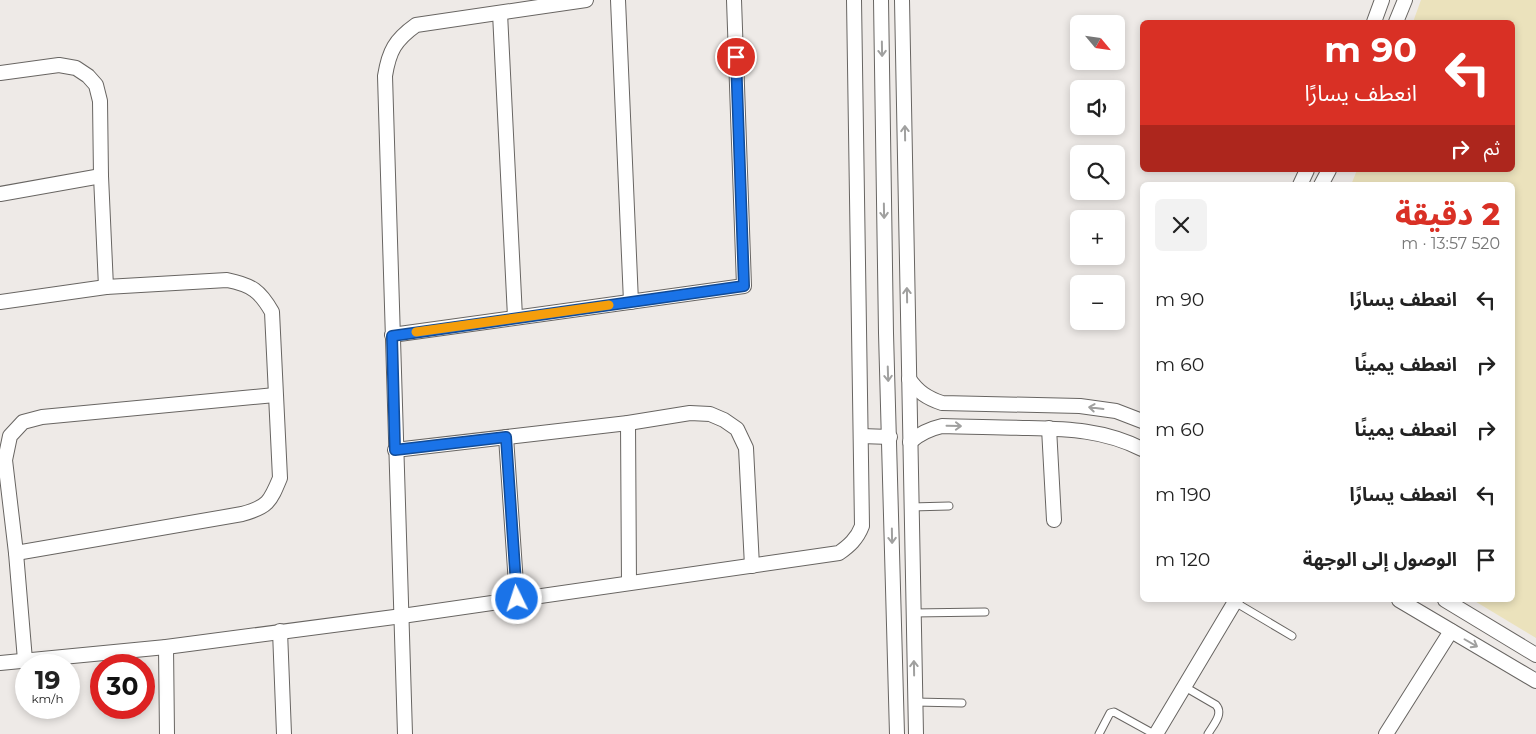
<!DOCTYPE html>
<html lang="ar">
<head>
<meta charset="utf-8">
<style>
  :root { --surface:#fff; --page:#f2f2f2; --text:#222; --muted:#767676; --accent:#d93025 }
  body { margin:0; font-family:Montserrat,"Noto Sans Arabic",sans-serif; background:var(--page); color:var(--text); direction:rtl; height:100vh; display:flex; flex-direction:column; font-size:19px; white-space:nowrap }
  * { box-sizing:border-box; margin:0 }
  p { font-size:16px; color:var(--muted) }
  .icon { flex:none; width:28px; height:28px; fill:none; stroke:currentColor; stroke-width:2; stroke-linecap:round; stroke-linejoin:round }
  .map { position:relative; flex:1; overflow:hidden; direction:ltr }
  .side { position:absolute; left:1140px; top:182px; width:375px; height:420px; display:flex; flex-direction:column; background:var(--surface); border-radius:8px; box-shadow:0 2px 8px #0003; direction:rtl }
  .side>* { flex:none }
  .guide { position:absolute; left:1140px; top:20px; width:375px; height:152px; border-radius:8px; box-shadow:0 2px 8px #0003; direction:rtl; background:#d93025; color:#fff; overflow:hidden }
  .needle { width:32px; rotate:119deg }
  .tools { position:absolute; left:1070px; top:15px; display:grid; gap:10px }
  .tools a { display:grid; place-items:center; width:55px; height:55px; border-radius:8px; background:var(--surface); box-shadow:0 2px 8px #0003; font-size:25px }
  .speed { position:absolute; left:15px; top:654px; display:flex; gap:10px; font-size:25px; font-weight:700; text-align:center }
  .speed>* { display:grid; place-content:center; width:65px; height:65px; border-radius:50%; background:var(--surface); box-shadow:0 2px 8px #0003; line-height:1 }
  .speed small { font-size:12px; font-weight:400 }
  .speed .limit { border:8px solid #d22; background:#fff; color:#111 }
  .pin { position:absolute; display:grid; place-items:center; width:42px; height:42px; color:#fff; margin:-21px; border:2px solid #fff; border-radius:50%; box-shadow:0 1px 5px #0007 }
  .me { position:absolute; width:55px; margin:-28px; rotate:356deg; stroke-linejoin:round; filter:drop-shadow(0 0 4px #0008) }
  .turn { display:flex; align-items:center; gap:18px; height:105px; padding:0 15px; font-size:22px }
  .turn .icon { width:65px; height:65px; stroke-width:2.5 }
  .turn b { display:block; font-size:35px; line-height:42px }
  .then { display:flex; align-items:center; height:48px; padding:0 15px; background:#0003; gap:10px; font-size:19px }
  .round { display:grid; place-items:center; flex:none; width:52px; height:52px; border-radius:8px; background:var(--page) }
  .summary { display:flex; align-items:center; justify-content:space-between; height:85px; padding:0 15px }
  h1 { font-size:30px; font-weight:800; line-height:38px; color:var(--accent) }
  ul { padding:0; list-style:none }
  li { display:flex; align-items:center; gap:15px; height:65px; padding:0 15px }
  li div { flex:1 }
  li b { display:block; font-size:19px }
  li em { font-style:normal }
  .map>svg:first-child { display:block }
  .sand { fill:#ebe2bc }
  .lines { fill:none; stroke-linecap:round; stroke-linejoin:round }
  .lane-casing { stroke:#686562; stroke-width:9 }
  .street-casing { stroke:#686562; stroke-width:16 }
  .lane { stroke:#fff; stroke-width:7 }
  .street { stroke:#fff; stroke-width:14 }
  .oneway { stroke:#a0a09f }
  .route-casing { stroke:#114b97; stroke-width:12 }
  .route { stroke:#1a73e8; stroke-width:9 }
  .slow { stroke:#f59e0b; stroke-width:9 }
</style>
</head>
<body>
<div class="map">
<svg width="1536" height="734" viewBox="0 0 1536 734">
  <rect width="100%" height="100%" fill="#eeeae7"/>
  <path class="sand" d="M1421,0H1536V638L1473,600H1512V185H1351L1357,170H1512V22H1413Z"/>
  <g class="lines">
    <g class="lane-casing">
      <g id="lane">
        <path d="M911,507L949,506"/>
        <path d="M1233,601L1292,636"/>
        <path d="M913,613L985,612"/>
        <path d="M1185,687L1216,705C1224,714 1213,725 1208,734"/>
        <path d="M915,702L962,703"/>
        <path d="M1099,734L1110,713L1114,712L1154,734"/>
      </g>
    </g>
    <g class="street-casing">
      <g id="street">
        <path d="M618,0L631,302"/>
        <path d="M881,0L886,333L897,734"/>
        <path d="M902,0L916,734"/>
        <path d="M500,13L515,317"/>
        <path d="M1374,22L1382,0"/>
        <path d="M1396,22L1405,0"/>
        <path d="M0,73L59,65L76,68L88,76L96,85L100,101L101,176L106,287"/>
        <path d="M1300,185L1307,170"/>
        <path d="M1321,185L1329,170"/>
        <path d="M0,194L101,176"/>
        <path d="M0,302L106,287L227,280C252,285 260,291 272,312L280,478C270,502 268,507 242,514L16,553"/>
        <path d="M392,335L744,286L734,0"/>
        <path d="M909,379C918,392 927,398 942,403L1080,406L1116,411L1142,421"/>
        <path d="M628,423L629,583"/>
        <path d="M1049,428L1054,520"/>
        <path d="M861,436L890,437"/>
        <path d="M506,437L517,599"/>
        <path d="M910,442C920,433 929,429 942,426C969,427 996,427 1023,428C1066,429 1102,429 1142,449"/>
        <path d="M395,450L628,423L690,413L710,414L724,420L737,429L746,448L752,566"/>
        <path d="M1399,600L1536,681"/>
        <path d="M1445,600L1536,655"/>
        <path d="M280,631L284,734"/>
        <path d="M166,647L167,734"/>
        <path d="M25,660L16,553L5,460L10,436L23,422L42,417L275,395"/>
        <path d="M0,663L166,647L402,616L839,553C849,546 857,539 862,526L854,0"/>
        <path d="M405,734L385,76C389,51 395,40 416,25L586,0"/>
        <path d="M1156,734L1236,600"/>
        <path d="M1386,734L1451,631"/>
      </g>
    </g>
    <use href="#lane" class="lane"/>
    <use href="#street" class="street"/>
  </g>
  <defs><path id="oneway-shaft" d="M-6 0H5M1.5-3L5.5 0L1.5 3" fill="none" stroke-width="1.6" stroke-linecap="round" stroke-linejoin="round" transform="scale(1.25)"/></defs>
  <g class="oneway">
    <use href="#oneway-shaft" transform="translate(882 49) rotate(89)"/>
    <use href="#oneway-shaft" transform="translate(905 133) rotate(-91)"/>
    <use href="#oneway-shaft" transform="translate(884 211) rotate(89)"/>
    <use href="#oneway-shaft" transform="translate(907 295) rotate(-91)"/>
    <use href="#oneway-shaft" transform="translate(888 374) rotate(88)"/>
    <use href="#oneway-shaft" transform="translate(1096 408) rotate(-173)"/>
    <use href="#oneway-shaft" transform="translate(954 426) rotate(1)"/>
    <use href="#oneway-shaft" transform="translate(892 536) rotate(89)"/>
    <use href="#oneway-shaft" transform="translate(1471 643) rotate(30)"/>
    <use href="#oneway-shaft" transform="translate(914 668) rotate(-91)"/>
  </g>
  <g class="lines">
    <g class="route-casing">
      <path id="route" d="M517,599L506,437L395,450L392,336L744,286L736,57"/>
    </g>
    <use href="#route" class="route"/>
    <path class="slow" d="M416,332L609,305"/>
  </g>
</svg>
<div class="tools">
<a><svg class="needle" viewBox="-14 -14 28 28"><path d="M0-13l5 13h-10z" fill="#e53935"/><path d="M0 13l5-13h-10z" fill="#767676"/></svg></a>
<a><svg class="icon" aria-label="sound" viewBox="0 0 24 24"><path d="M4 9h4l5-4v14l-5-4H4zM17 9q2 3 0 6"/></svg></a>
<a><svg class="icon" aria-label="search" viewBox="0 0 24 24"><circle cx="10" cy="10" r="6"/><path d="M15 15l6 6"/></svg></a>
<a>+</a>
<a>−</a>
</div>
<div class="speed"><div>19<small>km/h</small></div><div class="limit">30</div></div>
<div class="pin" style="left:736px;top:57px;background:#d93025"><svg class="icon" aria-label="arrive" viewBox="0 0 24 24"><path d="M6 21V4h12l-3 4 3 4H6"/></svg></div>
<svg class="me" style="left:517px;top:599px" viewBox="-20 -20 40 40"><circle r="17" fill="#1a73e8" stroke="#fff" stroke-width="3"/><path d="M0-11L8 9 0 5-8 9z" fill="#fff"/></svg>
<div class="guide">
<div class="turn"><svg class="icon" aria-label="left" viewBox="0 0 24 24"><path d="M17 20v-9H6M10 6l-5 5 5 5"/></svg><div><b>90 m</b>انعطف يسارًا</div></div>
<div class="then">ثم<svg class="icon" aria-label="right" viewBox="0 0 24 24"><path d="M7 20v-9h11M14 6l5 5-5 5"/></svg></div>
</div>
<section class="side">
<div class="summary"><div><h1>2 دقيقة</h1><p>520 m · 13:57</p></div><a class="round"><svg class="icon" aria-label="close" viewBox="0 0 24 24"><path d="M6 6l12 12M18 6L6 18"/></svg></a></div>
<ul>
<li><svg class="icon" aria-label="left" viewBox="0 0 24 24"><path d="M17 20v-9H6M10 6l-5 5 5 5"/></svg><div><b>انعطف يسارًا</b></div><em>90 m</em></li>
<li><svg class="icon" aria-label="right" viewBox="0 0 24 24"><path d="M7 20v-9h11M14 6l5 5-5 5"/></svg><div><b>انعطف يمينًا</b></div><em>60 m</em></li>
<li><svg class="icon" aria-label="right" viewBox="0 0 24 24"><path d="M7 20v-9h11M14 6l5 5-5 5"/></svg><div><b>انعطف يمينًا</b></div><em>60 m</em></li>
<li><svg class="icon" aria-label="left" viewBox="0 0 24 24"><path d="M17 20v-9H6M10 6l-5 5 5 5"/></svg><div><b>انعطف يسارًا</b></div><em>190 m</em></li>
<li><svg class="icon" aria-label="arrive" viewBox="0 0 24 24"><path d="M6 21V4h12l-3 4 3 4H6"/></svg><div><b>الوصول إلى الوجهة</b></div><em>120 m</em></li>
</ul>
</section>
</div>
</body>
</html>
